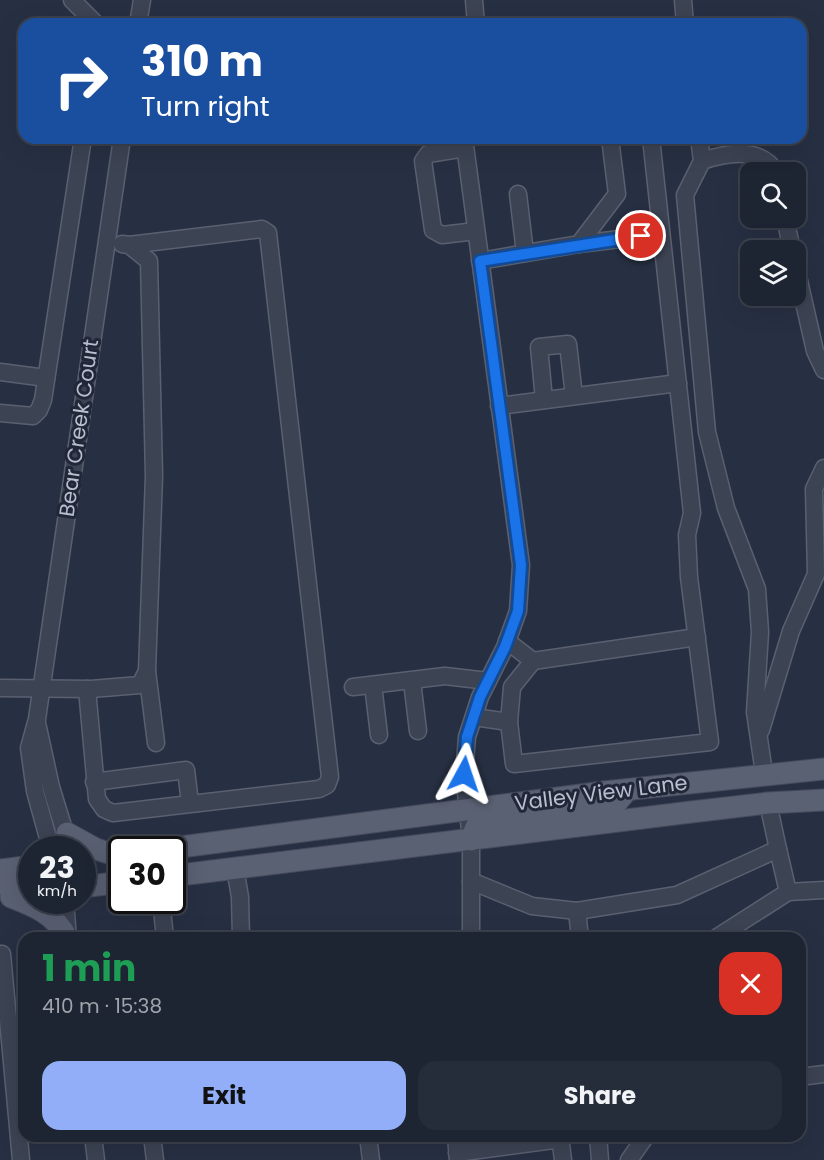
<!DOCTYPE html>
<html lang="en">
<head>
<meta charset="utf-8">
<style>
  :root { --surface:#1d2432; --page:#252c3a; --text:#f1f3f6; --muted:#a0a4ac; --line:#3b414d; --accent:#92aef8 }
  body { margin:0; font-family:Poppins,sans-serif; background:var(--page); color:var(--text); height:100vh; display:flex; flex-direction:column; font-size:22px; white-space:nowrap }
  * { box-sizing:border-box; margin:0 }
  p { font-size:20px; color:var(--muted) }
  .icon { flex:none; width:33px; height:33px; fill:none; stroke:currentColor; stroke-width:2; stroke-linecap:round; stroke-linejoin:round }
  .map { position:relative; flex:1; overflow:hidden }
  .details { position:absolute; left:18px; top:932px; width:788px; height:210px; display:flex; flex-direction:column; background:var(--surface); border-radius:18px; box-shadow:0 6px 24px #0002,0 0 0 2px var(--line) }
  .details>* { flex:none }
  .banner { position:absolute; left:18px; top:18px; width:789px; height:126px; border-radius:18px; box-shadow:0 6px 24px #0002,0 0 0 2px var(--line); background:#1a4fa0; color:#fff; overflow:hidden }
  .fabs { position:absolute; left:740px; top:162px; display:grid; gap:12px }
  .fabs a { display:grid; place-items:center; width:66px; height:66px; border-radius:12px; background:var(--surface); box-shadow:0 6px 24px #0002,0 0 0 2px var(--line); font-size:30px }
  .speed { position:absolute; left:18px; top:836px; display:flex; gap:12px; font-size:30px; font-weight:700; text-align:center }
  .speed>* { display:grid; place-content:center; width:78px; height:78px; border-radius:50%; background:var(--surface); box-shadow:0 6px 24px #0002,0 0 0 2px var(--line); line-height:1 }
  .speed small { font-size:15px; font-weight:400 }
  .speed .limit { border:3px solid #111; border-radius:9px; background:#fff; color:#111 }
  .pin { position:absolute; display:grid; place-items:center; width:51px; height:51px; color:#fff; margin:-26px; border:3px solid #fff; border-radius:50%; box-shadow:0 2px 6px #0007 }
  .me { position:absolute; width:66px; margin:-33px; rotate:5deg; stroke-linejoin:round; filter:drop-shadow(0 0 4px #0008) }
  .turn { display:flex; align-items:center; gap:21px; height:126px; padding:0 24px; font-size:27px }
  .turn .icon { width:78px; height:78px; stroke-width:2.5 }
  .turn b { display:block; font-size:42px; line-height:51px }
  .round { display:grid; place-items:center; flex:none; width:63px; height:63px; border-radius:18px; background:var(--page) }
  .overview { display:flex; align-items:center; justify-content:space-between; height:102px; padding:0 24px }
  h1 { font-size:36px; font-weight:700; line-height:45px; color:#1e9e55 }
  .action { display:flex; gap:12px; margin-top:auto; padding:12px 24px }
  .action a { flex:1; height:69px; border-radius:18px; background:var(--accent); color:#111; font-size:24px; font-weight:700; line-height:69px; text-align:center }
  .action a+a { background:var(--page); color:var(--text) }
  .map>svg:first-child { display:block }
  .lines { fill:none; stroke-linecap:round; stroke-linejoin:round }
  .minor-casing { stroke:#5a6070; stroke-width:19 }
  .major-casing { stroke:#454b5c; stroke-width:23 }
  .minor { stroke:#3c4353; stroke-width:16 }
  .major { stroke:#5a6173; stroke-width:21 }
  .route-casing { stroke:#114b97; stroke-width:15 }
  .route { stroke:#1a73e8; stroke-width:10 }
  .labels { text-anchor:middle; stroke-width:6; stroke-linejoin:round; paint-order:stroke }
  .street-label { font-size:21px; fill:#b9becc; stroke:#202738 }
</style>
</head>
<body>
<div class="map">
<svg width="824" height="1160" viewBox="0 0 824 1160">
  <rect width="100%" height="100%" fill="#273043"/>
  <g class="lines">
    <g class="minor-casing">
      <g id="minor">
        <path d="M72,0L96,24"/>
        <path d="M474,0L476,24"/>
        <path d="M683,0L685,24"/>
        <path d="M138,24L142,0"/>
        <path d="M464,138L521,565L518,611L505,647L480,697L467,737L464,774L471,840V938"/>
        <path d="M699,138L702,161"/>
        <path d="M465,148L428,154L423,161L433,230L442,235L476,231"/>
        <path d="M518,194L525,253"/>
        <path d="M785,218L792,250"/>
        <path d="M579,244L661,234"/>
        <path d="M480,261L579,244L617,194L610,138"/>
        <path d="M795,263L815,351L824,370"/>
        <path d="M0,372L46,378"/>
        <path d="M544,400L539,347L568,344L574,396"/>
        <path d="M499,406L678,383"/>
        <path d="M0,413L33,416L39,410L43,400L83,138"/>
        <path d="M507,641L533,661L512,687L509,722"/>
        <path d="M533,661L697,637"/>
        <path d="M147,671L156,743"/>
        <path d="M412,681L418,731"/>
        <path d="M373,685L379,735"/>
        <path d="M353,687L445,676L488,681"/>
        <path d="M0,688L91,689L140,685L147,671L154,476L149,261L129,245L122,244"/>
        <path d="M87,689L97,799L104,809L113,813L319,789L327,785L330,777L268,233L262,229L129,245"/>
        <path d="M474,717L509,722L514,764L710,742L689,577L687,535L692,513L651,138"/>
        <path d="M37,723L51,787L70,849"/>
        <path d="M761,730L791,631L816,574L814,489L824,468"/>
        <path d="M764,773L755,712L760,632L757,589L726,508L707,432L685,195L702,161C726,153 760,146 776,172"/>
        <path d="M94,782L186,770L190,803"/>
        <path d="M51,849L35,791L29,748L37,719L122,138"/>
        <path d="M778,849L788,892L824,890"/>
        <path d="M235,868L240,897L241,938"/>
        <path d="M471,881L532,906L577,911L677,895L778,849L768,803"/>
        <path d="M65,900L68,938"/>
        <path d="M161,900L165,938"/>
        <path d="M577,911L580,938"/>
        <path d="M716,938L788,892"/>
        <path d="M0,954H2L21,1160"/>
        <path d="M800,1077L824,1074"/>
        <path d="M93,1136L96,1160"/>
        <path d="M152,1136L155,1160"/>
        <path d="M368,1136L371,1160"/>
        <path d="M456,1136L458,1160"/>
        <path d="M560,1136L563,1160"/>
        <path d="M598,1136L600,1160"/>
        <path d="M457,1153L561,1139"/>
        <path d="M629,1160L646,1136"/>
      </g>
    </g>
    <g class="major-casing">
      <g id="major">
        <path d="M67,833L96,849L115,855"/>
        <path d="M471,840L476,827L485,823L600,807L617,802L624,794"/>
        <path d="M165,849L604,792L824,769"/>
        <path d="M0,870L32,866"/>
        <path d="M172,876L691,812L768,803L824,800"/>
        <path d="M0,884L32,881"/>
        <path d="M82,887L122,882"/>
        <path d="M11,897C34,906 55,914 67,938"/>
      </g>
    </g>
    <use href="#minor" class="minor"/>
    <use href="#major" class="major"/>
  </g>
  <g class="lines">
    <g class="route-casing">
      <path id="route" d="M464,774L467,737L480,697L505,647L518,611L521,565L480,261L641,236"/>
    </g>
    <use href="#route" class="route"/>
  </g>
  <g class="labels">
    <g class="street-label">
      <text transform="translate(79 428) rotate(-82)" y="7">Bear Creek Court</text>
      <text transform="translate(601 793) rotate(-7)" y="7">Valley View Lane</text>
    </g>
  </g>
</svg>
<div class="fabs">
<a><svg class="icon" aria-label="search" viewBox="0 0 24 24"><circle cx="10" cy="10" r="6"/><path d="M15 15l6 6"/></svg></a>
<a><svg class="icon" aria-label="layers" viewBox="0 0 24 24"><path d="M12 4l9 5-9 5-9-5zM3 14l9 5 9-5"/></svg></a>
</div>
<div class="speed"><div>23<small>km/h</small></div><div class="limit">30</div></div>
<div class="pin" style="left:641px;top:236px;background:#d93025"><svg class="icon" aria-label="arrive" viewBox="0 0 24 24"><path d="M6 21V4h12l-3 4 3 4H6"/></svg></div>
<svg class="me" style="left:464px;top:774px" viewBox="-20 -20 40 40"><path d="M0-17L14 15 0 8-14 15z" fill="#1a73e8" stroke="#fff" stroke-width="4"/></svg>
<div class="banner">
<div class="turn"><svg class="icon" aria-label="right" viewBox="0 0 24 24"><path d="M7 20v-9h11M14 6l5 5-5 5"/></svg><div><b>310 m</b>Turn right</div></div>
</div>
<section class="details">
<div class="overview"><div><h1>1 min</h1><p>410 m · 15:38</p></div><a class="round" style="background:#d93025;color:#fff"><svg class="icon" aria-label="close" viewBox="0 0 24 24"><path d="M6 6l12 12M18 6L6 18"/></svg></a></div>
<div class="action"><a>Exit</a><a>Share</a></div>
</section>
</div>
</body>
</html>
